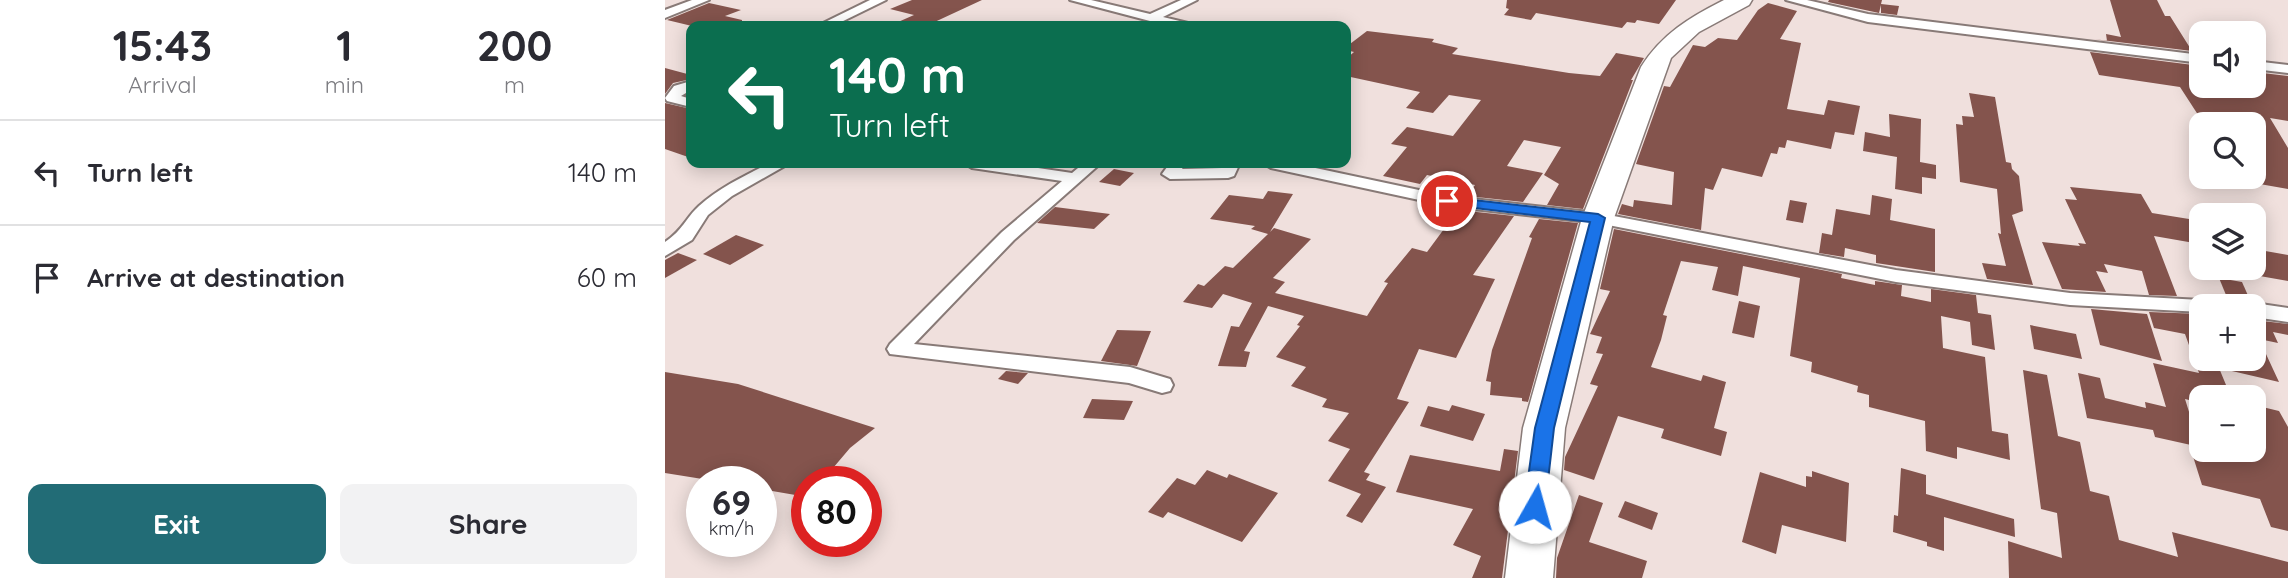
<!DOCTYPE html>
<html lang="en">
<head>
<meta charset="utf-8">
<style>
  :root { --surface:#fff; --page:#f2f2f3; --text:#2b2b33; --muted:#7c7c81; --line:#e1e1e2; --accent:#226c76 }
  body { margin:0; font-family:Quicksand,sans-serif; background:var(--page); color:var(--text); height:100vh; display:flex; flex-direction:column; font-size:26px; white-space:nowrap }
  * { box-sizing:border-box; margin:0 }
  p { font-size:23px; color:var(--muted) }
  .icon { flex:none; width:38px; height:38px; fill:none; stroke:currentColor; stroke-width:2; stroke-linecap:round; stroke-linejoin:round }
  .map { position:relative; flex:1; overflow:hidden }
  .sheet { display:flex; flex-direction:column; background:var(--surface); width:665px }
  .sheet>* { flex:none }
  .banner { position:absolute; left:21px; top:21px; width:665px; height:147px; border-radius:14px; box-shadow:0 4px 18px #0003; background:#0b6e4f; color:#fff; overflow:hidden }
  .controls { position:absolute; left:1524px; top:21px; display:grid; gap:14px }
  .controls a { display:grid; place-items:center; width:77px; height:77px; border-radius:14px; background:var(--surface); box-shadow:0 4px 18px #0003; font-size:35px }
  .speed { position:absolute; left:21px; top:466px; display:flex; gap:14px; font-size:35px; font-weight:700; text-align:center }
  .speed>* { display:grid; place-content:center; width:91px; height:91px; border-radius:50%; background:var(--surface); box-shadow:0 4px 18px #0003; line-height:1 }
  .speed small { font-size:18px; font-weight:400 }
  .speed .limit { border:10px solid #d22; background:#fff; color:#111 }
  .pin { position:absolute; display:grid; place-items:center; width:60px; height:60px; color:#fff; margin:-30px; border:4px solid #fff; border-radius:50%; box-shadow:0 2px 7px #0007 }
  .me { position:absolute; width:77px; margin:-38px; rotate:7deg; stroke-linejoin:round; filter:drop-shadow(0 0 5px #0008) }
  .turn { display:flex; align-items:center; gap:24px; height:147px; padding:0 28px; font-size:32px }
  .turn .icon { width:91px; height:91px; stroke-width:2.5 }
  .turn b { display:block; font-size:49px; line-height:60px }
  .eta { display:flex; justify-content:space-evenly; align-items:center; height:119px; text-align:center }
  .eta b { font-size:42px; font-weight:800; line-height:49px }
  .primary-button { display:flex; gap:14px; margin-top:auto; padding:14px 28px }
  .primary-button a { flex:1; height:80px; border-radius:14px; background:var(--accent); color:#fff; font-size:28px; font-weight:800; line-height:80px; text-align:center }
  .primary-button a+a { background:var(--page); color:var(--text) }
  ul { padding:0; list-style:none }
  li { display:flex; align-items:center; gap:21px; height:105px; padding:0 28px; border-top:2px solid var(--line) }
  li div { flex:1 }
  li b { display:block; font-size:26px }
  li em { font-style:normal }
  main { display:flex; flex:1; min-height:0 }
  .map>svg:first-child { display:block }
  .building { fill:#84544d }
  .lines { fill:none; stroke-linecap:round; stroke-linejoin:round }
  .street-casing { stroke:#887a77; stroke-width:4 }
  .highway-casing { stroke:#887a77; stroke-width:3 }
  .street { fill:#fff; fill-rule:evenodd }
  .highway { fill:#fff; fill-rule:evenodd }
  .route { fill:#1a73e8; stroke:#114b97; stroke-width:2 }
</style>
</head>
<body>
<main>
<section class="sheet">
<div class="eta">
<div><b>15:43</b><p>Arrival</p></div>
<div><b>1</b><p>min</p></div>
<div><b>200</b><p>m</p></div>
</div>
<ul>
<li><svg class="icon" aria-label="left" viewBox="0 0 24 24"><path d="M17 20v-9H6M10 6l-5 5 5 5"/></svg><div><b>Turn left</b></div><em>140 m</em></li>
<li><svg class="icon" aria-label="arrive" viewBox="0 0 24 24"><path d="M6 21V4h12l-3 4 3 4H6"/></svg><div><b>Arrive at destination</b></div><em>60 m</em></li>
</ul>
<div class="primary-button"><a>Exit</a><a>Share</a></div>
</section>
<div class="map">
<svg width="1623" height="578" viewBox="0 0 1623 578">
  <rect width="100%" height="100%" fill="#f0e0dd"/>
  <g class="building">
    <path d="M247,0H317L261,26H224L249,15L225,9Z"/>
    <path d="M842,0H1011L994,24L972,20L970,23L962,22L957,28L871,13L866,20L839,15L844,9L841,8Z"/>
    <path d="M1164,0H1217L1216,4L1234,6L1232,15L1216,13V5L1214,13L1163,2Z"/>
    <path d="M1445,0H1492L1500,16H1505L1527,51L1428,39L1442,41L1441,34L1456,37Z"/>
    <path d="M44,3L76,10L60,16L77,20V26H27L2,20Z"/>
    <path d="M1103,3L1132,11L1115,39L1136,43L1122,109L1159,115L1163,100L1195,106L1189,135L1170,132L1166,149L1122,140L1120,148L1114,147L1112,154L1106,153L1097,177L1057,168L1048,190L1040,188L1036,230L953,214L957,204L968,207L969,200L1007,205L1009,172L971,164L999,86L1005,87L1028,45L1040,47L1053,38L1072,40L1093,10Z"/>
    <path d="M702,31L769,39L767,42L793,48L787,54L904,73L935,76L951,53L979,58L966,80H968L918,209L882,205L894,184L879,175L896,147L859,140L842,166L878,173L858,202L802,196L810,185L762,175L755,184L718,176L742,147L726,144L742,127L788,136L816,100L784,95L768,113L741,108L755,92L681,76V59L689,52L681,50V47Z"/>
    <path d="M1425,52L1536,66V86H1589V72L1623,76V121L1605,118L1623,148V189L1589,183V124H1539L1515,87L1434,75Z"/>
    <path d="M0,68L26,75V79L8,83L0,94Z"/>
    <path d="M1304,93L1330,97L1341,162L1346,163L1347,169L1354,176L1358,211L1347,215L1368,285L1322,279L1317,263L1341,266L1333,233L1336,234L1332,189L1295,182L1291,124L1298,125L1297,116L1309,117Z"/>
    <path d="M0,103L26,109V158L0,149Z"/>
    <path d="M1224,114L1256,119L1255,162L1271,165V179L1257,177V194L1230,189L1232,157L1198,151L1200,132L1225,137Z"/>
    <path d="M449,169L469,173L455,186L434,182Z"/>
    <path d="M1405,187L1476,194L1487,213L1524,219L1535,244L1489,236L1512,296L1484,295L1477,271L1439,264L1443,273L1431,271L1441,292L1397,289L1377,242L1415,246L1413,243L1421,244L1400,199L1412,200Z"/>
    <path d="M603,191L628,194L605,232L609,228L646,239L608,278L620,282L610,293L702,316L723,283L719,282L747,248L762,252L793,210L849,216L808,275L830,279L791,358L754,349L732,399L744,402L699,472L705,474L701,480L721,487L697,523L681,516L696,494L663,481L685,449L663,441L684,413L657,407L662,399L626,386L641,367L611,357L635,326L632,325L639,316L603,306L579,351L585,352L581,367L553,366L566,326L574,327L587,303L558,294L547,308L518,302L533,284L539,286L560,266L568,268L603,234L586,229L590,226L545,219L564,195L598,199Z"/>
    <path d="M1207,195L1227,199L1225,220L1270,229V272L1211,263V255L1180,248L1179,257L1154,253L1157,233L1167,235L1171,209L1205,215Z"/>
    <path d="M1125,200L1142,203L1138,223L1121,220Z"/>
    <path d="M390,207L445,214L429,229L372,223Z"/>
    <path d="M874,219L913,223L863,402L857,401V398L825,395L826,382L821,381L827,350L867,238L864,237Z"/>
    <path d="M949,229L1177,274L1176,278L1210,285V281L1237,285L1236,296L1266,302V289L1311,295L1313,313L1326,315L1330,350L1307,345L1305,322L1276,316L1278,348L1320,357L1327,431L1343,434L1345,460L1292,447V459L1261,451L1260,421L1204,407V395L1192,392L1193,386L1146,372L1147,362L1125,356L1135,278L1078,266L1073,296L1047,290L1053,267L1016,261L998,315L1002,316L996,340L986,367L1036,381L1038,375L1061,382L1049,428L1062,432L1056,456L996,438L999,429L953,416L929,480L899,470L900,457L933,386L925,384L938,354L931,353L937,337L925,334L945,291L935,289Z"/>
    <path d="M71,235L99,245L65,265L38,254Z"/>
    <path d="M1589,249L1623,255V281L1589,275Z"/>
    <path d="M13,253L32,260L0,278V260Z"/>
    <path d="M1554,278L1577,282L1585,300L1561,295Z"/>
    <path d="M1074,301L1095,306L1089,338L1067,333Z"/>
    <path d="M1426,309L1482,314L1497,361L1435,345Z"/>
    <path d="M1484,312L1536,314V359H1589V320L1623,324V335L1608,332L1613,343L1594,339L1614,382L1554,368L1566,397H1536V403L1520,399L1535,447L1490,437L1488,430L1422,418L1413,373L1435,378L1440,398L1481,408L1480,402L1501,407L1488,363L1534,373L1520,334L1489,328Z"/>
    <path d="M1365,325L1411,334L1417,359L1369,349Z"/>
    <path d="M452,330L486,331L472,366L436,361Z"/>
    <path d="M1358,370L1382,375L1393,436L1415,442L1425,491L1444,496L1454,540L1513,557L1507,532L1623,562V578H1344L1343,541L1397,558L1392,513L1376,509Z"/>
    <path d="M341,371L363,373L353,384L333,379Z"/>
    <path d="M0,372L73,384L210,428L185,448L157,481H142V497L96,489V481H50L0,473Z"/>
    <path d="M427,399L468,401L459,420L418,418Z"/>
    <path d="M787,405L820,414L808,441L755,426L763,406L784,411Z"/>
    <path d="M1589,405L1614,411L1623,427V531L1606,527L1595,499L1537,485L1526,450H1571L1589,454Z"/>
    <path d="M839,449L853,451L837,578H807L816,556L788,545L808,509L731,492L745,455L835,471Z"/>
    <path d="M1236,468L1261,475V494L1349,519L1350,537L1279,517V551L1262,546V542L1228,532L1229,515L1233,516Z"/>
    <path d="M542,470L562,478L564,474L613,493L577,542L503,512L498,518L483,512L512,478L530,485Z"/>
    <path d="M1147,471L1184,483L1181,542L1117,525L1111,554L1077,542L1095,472L1141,487V476L1147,477Z"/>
    <path d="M914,495L938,503L924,542L982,561L977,578H891L892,558Z"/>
    <path d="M960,501L993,513L987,530L953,517Z"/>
  </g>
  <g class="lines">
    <g class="street-casing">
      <g id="street">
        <path d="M27,0H44L0,18V10Z"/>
        <path d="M205,0H221L168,26H152Z"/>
        <path d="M405,0H426L485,14L516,0H532L498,17L523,23L525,26H504Z"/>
        <path d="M1121,0H1142L1203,14L1536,55V63L1203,22Z"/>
        <path d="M1589,61L1623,65V73L1589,69Z"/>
        <path d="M26,81V90L16,96L26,99V107L2,101L0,98L9,86Z"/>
        <path d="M105,163H125L67,196L43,215L27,240L0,256V242C18,230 20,219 34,206C55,187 80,176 105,163Z"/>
        <path d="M299,163H339L407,173L419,163H436L349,240L249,344L465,367L505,379L508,385L505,391L497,393L464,383L225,354L222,349L225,344L337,232L397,181L307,168Z"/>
        <path d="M505,163H521L517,169L557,168L559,163H575L569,176L563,178L505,179L497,174Z"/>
        <path d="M598,163H627L782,196L933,213L1231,270L1405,293L1536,300L1543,301L1546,306H1536V312L1405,305L1231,282L933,223L782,206L606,168Z"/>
        <path d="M1589,303L1623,308V322L1589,317V306H1581Z"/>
      </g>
    </g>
    <g class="highway-casing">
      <path id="highway" d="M1059,0H1087L1084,5L1034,32L1006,58L949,218L900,428L888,578H840L858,428L917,218L976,67C997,34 1025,17 1059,0Z"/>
    </g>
    <use href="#street" class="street"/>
    <use href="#highway" class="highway"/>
  </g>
  <path class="route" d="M782,197L933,214L940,218L889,428L880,507L877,513L870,515L863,513L859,507L870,428L925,222L777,204L775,201Z"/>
</svg>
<div class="controls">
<a><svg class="icon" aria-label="sound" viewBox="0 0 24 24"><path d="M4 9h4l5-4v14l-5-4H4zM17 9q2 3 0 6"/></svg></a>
<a><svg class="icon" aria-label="search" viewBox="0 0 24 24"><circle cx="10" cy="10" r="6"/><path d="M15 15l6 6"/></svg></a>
<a><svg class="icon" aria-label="layers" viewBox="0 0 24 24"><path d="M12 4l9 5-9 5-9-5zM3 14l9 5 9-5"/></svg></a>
<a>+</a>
<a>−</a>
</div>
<div class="speed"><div>69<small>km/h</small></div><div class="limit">80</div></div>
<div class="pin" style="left:782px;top:201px;background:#d93025"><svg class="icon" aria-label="arrive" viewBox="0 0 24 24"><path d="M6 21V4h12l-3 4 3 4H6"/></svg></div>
<svg class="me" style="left:870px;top:507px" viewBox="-20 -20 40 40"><circle r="19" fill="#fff"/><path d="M0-13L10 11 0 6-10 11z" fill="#1a73e8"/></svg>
<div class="banner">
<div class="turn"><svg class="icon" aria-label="left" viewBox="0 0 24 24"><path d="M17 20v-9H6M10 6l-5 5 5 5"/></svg><div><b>140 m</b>Turn left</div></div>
</div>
</div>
</main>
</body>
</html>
